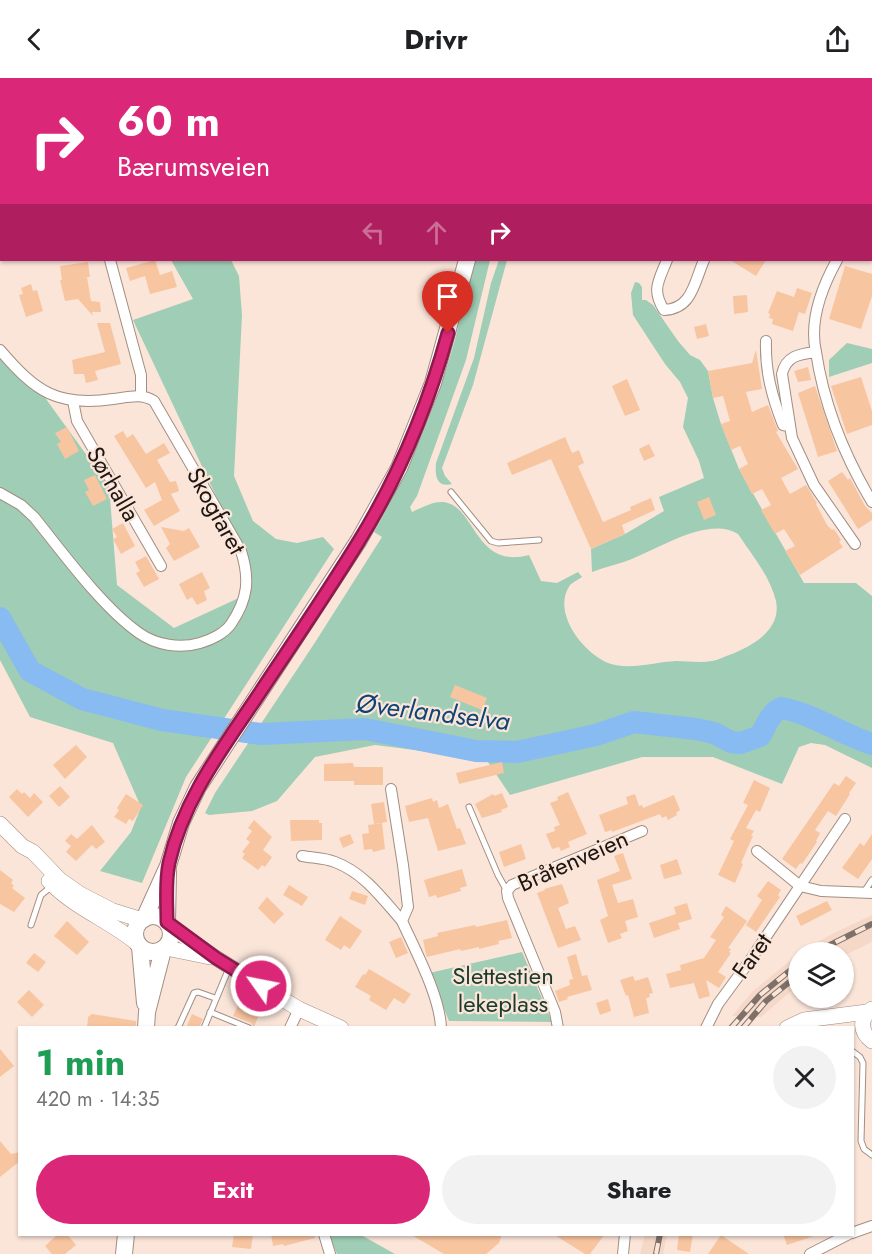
<!DOCTYPE html>
<html lang="en">
<head>
<meta charset="utf-8">
<style>
  :root { --surface:#fff; --page:#f2f2f2; --text:#202124; --muted:#757577; --accent:#db2777 }
  body { margin:0; font-family:Jost,sans-serif; background:var(--page); color:var(--text); height:100vh; display:flex; flex-direction:column; font-size:22px; white-space:nowrap }
  * { box-sizing:border-box; margin:0 }
  p { font-size:20px; color:var(--muted) }
  .icon { flex:none; width:33px; height:33px; fill:none; stroke:currentColor; stroke-width:2; stroke-linecap:round; stroke-linejoin:round }
  .map { position:relative; flex:1; overflow:hidden }
  .panel { position:absolute; left:18px; top:948px; width:836px; height:210px; display:flex; flex-direction:column; background:var(--surface); border-radius:0px; box-shadow:0 2px 4px #0004 }
  .panel>* { flex:none }
  .guide { position:absolute; left:0px; top:0px; width:873px; height:183px; box-shadow:0 2px 4px #0004; background:#db2777; color:#fff; overflow:hidden }
  .controls { position:absolute; left:788px; top:864px; display:grid; gap:12px }
  .controls a { display:grid; place-items:center; width:66px; height:66px; border-radius:50%; background:var(--surface); box-shadow:0 2px 4px #0004; font-size:30px }
  .pin { position:absolute; display:grid; place-items:center; width:51px; height:51px; color:#fff; margin:-62px -26px; border-radius:50% 50% 50% 0; rotate:-45deg; box-shadow:0 0 6px #0007 }
  .pin .icon { rotate:45deg }
  .me { position:absolute; width:66px; margin:-33px; rotate:303deg; stroke-linejoin:round; filter:drop-shadow(0 0 4px #0008) }
  .turn { display:flex; align-items:center; gap:21px; height:126px; padding:0 18px; font-size:27px }
  .turn .icon { width:78px; height:78px; stroke-width:2.5 }
  .turn b { display:block; font-size:42px; line-height:51px }
  .lanes { display:flex; align-items:center; height:57px; padding:0 18px; background:#0003; justify-content:center; gap:30px; direction:ltr }
  .lanes .off { opacity:.35 }
  .round { display:grid; place-items:center; flex:none; width:63px; height:63px; border-radius:32px; background:var(--page) }
  .summary { display:flex; align-items:center; justify-content:space-between; height:102px; padding:0 18px }
  h1 { font-size:36px; font-weight:700; line-height:45px; color:#1e9e55 }
  .action { display:flex; gap:12px; margin-top:auto; padding:12px 18px }
  .action a { flex:1; height:69px; border-radius:36px; background:var(--accent); color:#fff; font-size:24px; font-weight:700; line-height:69px; text-align:center }
  .action a+a { background:var(--page); color:var(--text) }
  header { display:flex; justify-content:space-between; align-items:center; height:78px; padding:0 18px; background:var(--surface); font-size:27px; font-weight:700 }
  .map>svg:first-child { display:block }
  .built { fill:#f5d8c7 }
  .green { fill:#9fcdb5 }
  .lines { fill:none; stroke-linecap:round; stroke-linejoin:round }
  .river { stroke:#88bbf1; stroke-width:22 }
  .building { fill:#f8c5a1 }
  .service-casing { stroke:#a28e82; stroke-width:7 }
  .minor-casing { stroke:#a28e82; stroke-width:12 }
  .secondary-casing { stroke:#a28e82; stroke-width:16 }
  .primary-casing { stroke:#a28e82; stroke-width:18 }
  .service { stroke:#fff; stroke-width:5 }
  .minor { stroke:#fff; stroke-width:10 }
  .secondary { stroke:#fff; stroke-width:15 }
  .primary { stroke:#fff; stroke-width:16 }
  .rail-casing { stroke:#7f7169; stroke-width:6 }
  .rail { stroke:#fbe5d9; stroke-width:4; stroke-dasharray:11; stroke-linecap:butt }
  .route-casing { stroke:#8e194d; stroke-width:15 }
  .route { stroke:#db2777; stroke-width:10 }
  .labels { text-anchor:middle; stroke-width:4.5; stroke-linejoin:round; paint-order:stroke }
  .street-label { font-size:24px; fill:#1e1612; stroke:#fbe5d9 }
  .park-label { font-size:24px; fill:#183b2b; stroke:#fbe5d9 }
  .water-label { font-size:26px; font-style:italic; fill:#0e4475; stroke:#fbe5d9 }
</style>
</head>
<body>
<header><svg class="icon" aria-label="back" viewBox="0 0 24 24"><path d="M15 5l-7 7 7 7"/></svg>Drivr<svg class="icon" aria-label="share" viewBox="0 0 24 24"><path d="M12 15V3M7 8l5-5 5 5M5 13v7h14v-7"/></svg></header>
<div class="map">
<svg width="872" height="1176" viewBox="0 0 872 1176">
  <rect width="100%" height="100%" fill="#fbe5d9"/>
  <g class="built">
    <path d="M872,837V864L843,878V874H801L828,858Z"/>
    <path d="M798,876V907L761,939L732,938L752,914Z"/>
    <path d="M645,1156L667,1157L663,1176H640Z"/>
  </g>
  <g class="green">
    <path d="M171,182H231L239,198L242,237L234,398L253,443L276,461L297,465L323,459L334,471L186,699L142,805L100,793L131,754L141,729L113,665L30,639L0,582V272L38,310L109,408L117,507L174,550L243,518L250,490L133,242L193,221Z"/>
    <path d="M471,182H490L466,282L417,418L410,429L412,434C421,430 433,423 443,424C476,427 474,492 529,477L541,503L557,505L578,494L582,499C578,502 573,504 570,507C551,534 583,575 608,585C630,593 653,584 676,583C688,583 700,585 712,583C718,582 723,579 729,577C751,569 782,552 776,523C770,498 752,477 738,456C709,438 660,470 632,481C619,486 605,489 592,494L591,471L625,456L664,433L659,419L704,400L699,383L683,349L688,320L680,304L665,286L633,237L631,215L635,204L639,205L642,209V222H646L653,227L678,263L690,277L700,282L708,293L713,320L721,346L739,391L804,505H856L872,518V690L825,667L811,665L799,669L782,706L713,679H642L510,717L486,681L375,667L315,679L277,723L252,733L209,737L205,735L215,715L314,566L382,459L374,454C422,369 458,279 471,182Z"/>
    <path d="M499,182H507L473,307L442,390L445,398L452,406C436,410 435,397 436,385L474,280L491,205Z"/>
    <path d="M847,265L872,271V285L829,299V282Z"/>
    <path d="M522,874L552,944L449,943L429,895Z"/>
    <path d="M329,1157H361L395,1176H337Z"/>
  </g>
  <g class="lines">
    <path class="river" d="M0,540L30,593L82,621L162,642L261,656L365,651L476,673L517,674L596,657L634,644L696,651L714,655L731,664L741,665L760,658C767,647 769,636 781,630C812,635 842,657 872,666"/>
  </g>
  <g class="building">
    <path d="M155,182L160,197L172,193L177,209L150,216L145,198L130,203L126,190Z"/>
    <path d="M730,182H766L756,198Z"/>
    <path d="M88,184L90,199H87L91,223L100,224L101,234H92L93,238L78,221L65,223L60,202H62L60,188Z"/>
    <path d="M845,188L872,196V218L861,251L829,241Z"/>
    <path d="M31,206L33,213L37,212L43,233L26,239L19,217L23,216L21,210Z"/>
    <path d="M797,210L812,215L805,236L799,234L793,253L772,246L773,241L769,240L770,236L768,235L777,213L794,219Z"/>
    <path d="M747,217L748,234L734,236L733,218Z"/>
    <path d="M97,245H110L121,286L95,293L98,302L86,305L84,296H74L72,282L105,274Z"/>
    <path d="M706,246L709,258L697,261L694,249Z"/>
    <path d="M756,272L762,311L746,314L752,334L768,327L778,353L776,354L798,391L781,400L790,416L806,407L817,425L816,426L827,447L832,452L834,451L841,462L839,464L843,469L800,497L785,473L795,468L784,451L775,456L761,432L771,427L762,411L752,416L739,391L748,386L740,368L731,372L721,346L730,343L723,318L713,320L708,293L752,285Z"/>
    <path d="M808,289L811,302L798,304L794,293Z"/>
    <path d="M861,299L872,333V347L847,356L831,308Z"/>
    <path d="M627,301L640,332L625,338L612,308Z"/>
    <path d="M815,308L837,373L818,379L798,315Z"/>
    <path d="M67,349L79,373L65,381L57,366L61,364L55,355Z"/>
    <path d="M123,353L127,360L133,356L146,376L164,365L170,375L157,382L170,404L176,403L179,413L171,416L180,433L154,448L144,432L162,422L155,404L146,410L114,358Z"/>
    <path d="M565,359L572,375L579,372L584,385L578,388L603,444L631,432L630,429L651,420L655,432L622,447L625,456L591,471L551,381L512,397L507,385Z"/>
    <path d="M649,366L655,378L644,383L639,371Z"/>
    <path d="M842,394L848,402L850,400L865,428L872,435V442L858,451L828,403Z"/>
    <path d="M95,397L107,421L93,428L85,414L89,412L84,402Z"/>
    <path d="M709,419L716,437L704,442L697,424Z"/>
    <path d="M123,445L135,468L121,476L113,461L117,459L112,451Z"/>
    <path d="M161,449L184,453L189,450L200,469L174,483L166,470L170,466Z"/>
    <path d="M146,478L159,501L144,509L136,495L140,493L135,484Z"/>
    <path d="M202,494L210,510L204,513L207,522L197,527L192,519L187,522L179,506Z"/>
    <path d="M455,607L487,620L482,632L450,619Z"/>
    <path d="M76,667L87,679L65,701L53,687Z"/>
    <path d="M502,684L504,695L459,706L456,695Z"/>
    <path d="M353,685L354,689H383V707H354V703H324V686Z"/>
    <path d="M846,698L856,705L849,715L850,716L836,738L828,733L815,752L820,755L816,763L817,764L802,786L800,785L796,791L782,781L834,705L839,708Z"/>
    <path d="M754,702L770,710L760,734L756,732L746,750L754,753L751,758H753L741,785L743,786L735,805L718,797L734,763L730,761L748,727L743,725Z"/>
    <path d="M60,708L70,719L59,729L49,718Z"/>
    <path d="M17,711L22,716L24,714L30,720L34,715L43,724L28,739L9,719Z"/>
    <path d="M568,714L587,756L568,764L570,769L561,773L559,769L552,771L546,756L555,753L554,749L560,747L550,725L558,722L557,719Z"/>
    <path d="M502,715L508,729L501,732L502,734L482,740L475,726L493,716L494,718Z"/>
    <path d="M126,716L143,727L133,743L129,741L126,746L114,739L119,732L117,730Z"/>
    <path d="M635,716L639,728L642,727L643,730L674,717L680,732L676,735L677,737L668,742L666,738L662,740L660,736L612,754V752L605,754L599,737L628,726L626,719Z"/>
    <path d="M432,720L433,724L437,722L439,730L448,726L457,751L460,750L466,766L438,773L428,740L409,744L405,728Z"/>
    <path d="M384,724L387,744L374,746L371,726Z"/>
    <path d="M254,742L272,759L263,772L272,779L265,789L262,787L258,792L242,780L245,776L242,774L250,764L246,761L252,753L248,750Z"/>
    <path d="M290,742H319V745H322V762L291,763Z"/>
    <path d="M382,745L385,771L373,774L372,771L364,772L362,756L369,755L368,747Z"/>
    <path d="M92,747L105,764L96,771L92,767L76,783L66,774L71,768L65,763L71,756L77,761Z"/>
    <path d="M350,756L354,765L343,770L339,760Z"/>
    <path d="M872,756V781L858,801L842,790L860,765L864,768Z"/>
    <path d="M521,766L526,781L504,789L499,774Z"/>
    <path d="M623,775L632,801L612,807L618,825L633,821L638,839L625,843L628,853L620,856L622,860L608,865L600,842L608,838L597,802L620,793L614,778Z"/>
    <path d="M677,781L682,796L664,801L660,787Z"/>
    <path d="M462,791L467,808L460,810L461,813L437,820L436,817L429,819L424,802Z"/>
    <path d="M0,792L13,802L11,805L14,808L12,810L25,820L14,834L0,826Z"/>
    <path d="M768,803L781,812L778,817L780,819L756,854L746,847L762,822L757,818Z"/>
    <path d="M562,806L569,825L558,830L566,851L575,848L581,862L558,870L537,815L545,812L544,811Z"/>
    <path d="M289,807L308,819L302,828L283,817Z"/>
    <path d="M352,813L368,818L365,827L349,821Z"/>
    <path d="M267,819L284,836L274,846L258,830Z"/>
    <path d="M827,823L832,832L801,848L796,838Z"/>
    <path d="M687,825L692,841L678,845L680,851L654,860L649,845L676,836L674,829Z"/>
    <path d="M726,828L747,843L728,870L731,871L729,874L731,875L718,894L726,899L719,910L706,902L710,918L699,921L694,905L670,910L666,896L681,892L680,887L704,880L716,862L710,859L724,839L721,837Z"/>
    <path d="M340,838L362,853L350,871L344,867L341,872L325,862Z"/>
    <path d="M507,842L512,860L498,863L499,866L479,871V869L461,873L460,871L427,879L426,876L423,862L438,858L437,855L475,847L476,849Z"/>
    <path d="M67,843L89,864L77,877L54,858Z"/>
    <path d="M401,859L408,875L396,880L389,864Z"/>
    <path d="M34,875L46,884L38,894L26,885Z"/>
    <path d="M576,876L582,898L587,897L592,912L567,919L568,921L559,924L555,913L570,907L569,902L573,901L567,879Z"/>
    <path d="M369,891L411,916L404,926L394,920L386,932L369,922L371,918L355,909L363,896L365,897Z"/>
    <path d="M633,898L635,903L648,899L653,915L649,916L650,919L646,920L649,935L634,939L628,917L626,918L620,902Z"/>
    <path d="M29,912L44,927L32,939L17,924Z"/>
    <path d="M608,921L611,933L600,937L596,925Z"/>
    <path d="M239,925L260,934L254,949L251,945L233,938Z"/>
    <path d="M92,936L136,943V950H87L88,939Z"/>
    <path d="M192,936L203,941L199,950H186Z"/>
    <path d="M0,971L14,988L0,999Z"/>
    <path d="M0,1063L11,1076L20,1074V1083L0,1099Z"/>
    <path d="M58,1156H67L76,1167L65,1176H52L45,1168Z"/>
    <path d="M234,1156H253L251,1171L232,1169Z"/>
    <path d="M271,1156H315V1160L284,1168L283,1166L273,1168Z"/>
    <path d="M410,1156H502L499,1165L486,1176H444Z"/>
    <path d="M553,1156H605L590,1176H585Z"/>
    <path d="M679,1156H693L690,1174L677,1172Z"/>
    <path d="M783,1156H814V1158L787,1167Z"/>
    <path d="M721,1157L749,1176H708Z"/>
  </g>
  <g class="lines">
    <g class="service-casing">
      <g id="service">
        <path d="M451,414L491,463L498,465L539,462"/>
        <path d="M469,729L498,797L507,813"/>
        <path d="M864,814L872,802"/>
        <path d="M31,847L41,817L52,808"/>
        <path d="M210,934L249,950"/>
        <path d="M178,950L194,915L198,914L215,920"/>
        <path d="M204,950L229,890"/>
        <path d="M852,973L860,979L863,985L861,1063L864,1071L872,1077"/>
      </g>
    </g>
    <g class="minor-casing">
      <g id="minor">
        <path d="M490,0V2"/>
        <path d="M740,0L741,2"/>
        <path d="M641,2V0"/>
        <path d="M0,38L2,37"/>
        <path d="M872,151V150"/>
        <path d="M110,182L141,297V317"/>
        <path d="M667,182C659,202 651,212 664,232C692,231 694,205 704,182"/>
        <path d="M766,263C765,293 772,319 783,347L789,348"/>
        <path d="M0,272C36,314 57,329 113,321C129,319 141,315 154,323L241,473C250,501 248,521 231,546C225,555 211,562 200,565C180,571 156,567 139,555C102,529 63,475 34,439L21,427L0,415"/>
        <path d="M816,274C809,243 822,209 837,182"/>
        <path d="M73,323L77,343L161,488"/>
        <path d="M855,466L814,407L792,360L782,296C786,278 799,276 816,274C824,327 845,379 872,424"/>
        <path d="M391,711L403,787L408,829L402,843C415,872 440,918 441,950"/>
        <path d="M757,773L800,808L821,813L872,815"/>
        <path d="M302,778C313,780 325,780 335,784C364,795 382,820 402,843"/>
        <path d="M290,950L299,931"/>
        <path d="M558,950L555,934L508,820L507,813L512,807L642,753"/>
        <path d="M706,950L718,926L751,881L845,741"/>
        <path d="M852,1155L872,1148"/>
        <path d="M324,1156L330,1176"/>
        <path d="M623,1176L625,1156"/>
        <path d="M810,1176L849,1156"/>
      </g>
    </g>
    <g class="secondary-casing">
      <g id="secondary">
        <path d="M0,746L22,768L33,774L60,802L80,816L113,833L142,842"/>
        <path d="M49,803C74,830 109,842 138,866"/>
        <path d="M169,848L216,880L274,916L299,931L341,950"/>
        <path d="M166,870L210,879"/>
        <path d="M872,931C859,940 860,954 872,963"/>
        <path d="M787,950L804,942L867,934"/>
      </g>
    </g>
    <g class="primary-casing">
      <g id="primary">
        <path d="M457,0L458,2"/>
        <path d="M473,0V2"/>
        <circle cx="153" cy="856" r="18"/>
        <path d="M144,841L168,788L181,745L198,709L359,462L399,390L433,305L467,182"/>
        <path d="M167,844L168,794"/>
        <path d="M140,869L145,925"/>
        <path d="M146,950L147,934L163,872"/>
        <path d="M124,1176L126,1156"/>
      </g>
    </g>
    <use href="#service" class="service"/>
    <use href="#minor" class="minor"/>
    <use href="#secondary" class="secondary"/>
    <use href="#primary" class="primary"/>
    <g class="rail-casing">
      <g id="rail">
        <path d="M816,874L872,846"/>
        <path d="M731,950L760,917L798,886"/>
        <path d="M743,950L766,923L798,897"/>
        <path d="M656,1176L660,1156"/>
      </g>
    </g>
    <use href="#rail" class="rail"/>
  </g>
  <g class="lines">
    <g class="route-casing">
      <path id="route" d="M261,908L216,880L167,844C167,825 165,804 169,785C183,723 220,674 255,622C290,569 326,517 359,463C399,398 428,328 448,255"/>
    </g>
    <use href="#route" class="route"/>
  </g>
  <g class="labels">
    <g class="street-label">
      <text transform="translate(113 406) rotate(60)" y="8">Sørhalla</text>
      <text transform="translate(216 433) rotate(61)" y="8">Skogfaret</text>
      <text transform="translate(573 783) rotate(-24)" y="8">Bråtenveien</text>
      <text transform="translate(752 878) rotate(-55)" y="8">Faret</text>
    </g>
    <g class="park-label">
      <text x="503" y="906">Slettestien<tspan x="503" dy="28">lekeplass</tspan></text>
    </g>
    <g class="water-label">
      <text transform="translate(433 634) rotate(7)" y="9">Øverlandselva</text>
    </g>
  </g>
</svg>
<div class="controls">
<a><svg class="icon" aria-label="layers" viewBox="0 0 24 24"><path d="M12 4l9 5-9 5-9-5zM3 14l9 5 9-5"/></svg></a>
</div>
<div class="pin" style="left:448px;top:255px;background:#d93025"><svg class="icon" aria-label="arrive" viewBox="0 0 24 24"><path d="M6 21V4h12l-3 4 3 4H6"/></svg></div>
<svg class="me" style="left:261px;top:908px" viewBox="-20 -20 40 40"><circle r="17" fill="#db2777" stroke="#fff" stroke-width="3"/><path d="M0-11L8 9 0 5-8 9z" fill="#fff"/></svg>
<div class="guide">
<div class="turn"><svg class="icon" aria-label="right" viewBox="0 0 24 24"><path d="M7 20v-9h11M14 6l5 5-5 5"/></svg><div><b>60 m</b>Bærumsveien</div></div>
<div class="lanes"><svg class="icon off" aria-label="left" viewBox="0 0 24 24"><path d="M17 20v-9H6M10 6l-5 5 5 5"/></svg><svg class="icon off" aria-label="ahead" viewBox="0 0 24 24"><path d="M12 20V5M6 11l6-6 6 6"/></svg><svg class="icon" aria-label="right" viewBox="0 0 24 24"><path d="M7 20v-9h11M14 6l5 5-5 5"/></svg></div>
</div>
<section class="panel">
<div class="summary"><div><h1>1 min</h1><p>420 m · 14:35</p></div><a class="round"><svg class="icon" aria-label="close" viewBox="0 0 24 24"><path d="M6 6l12 12M18 6L6 18"/></svg></a></div>
<div class="action"><a>Exit</a><a>Share</a></div>
</section>
</div>
</body>
</html>
